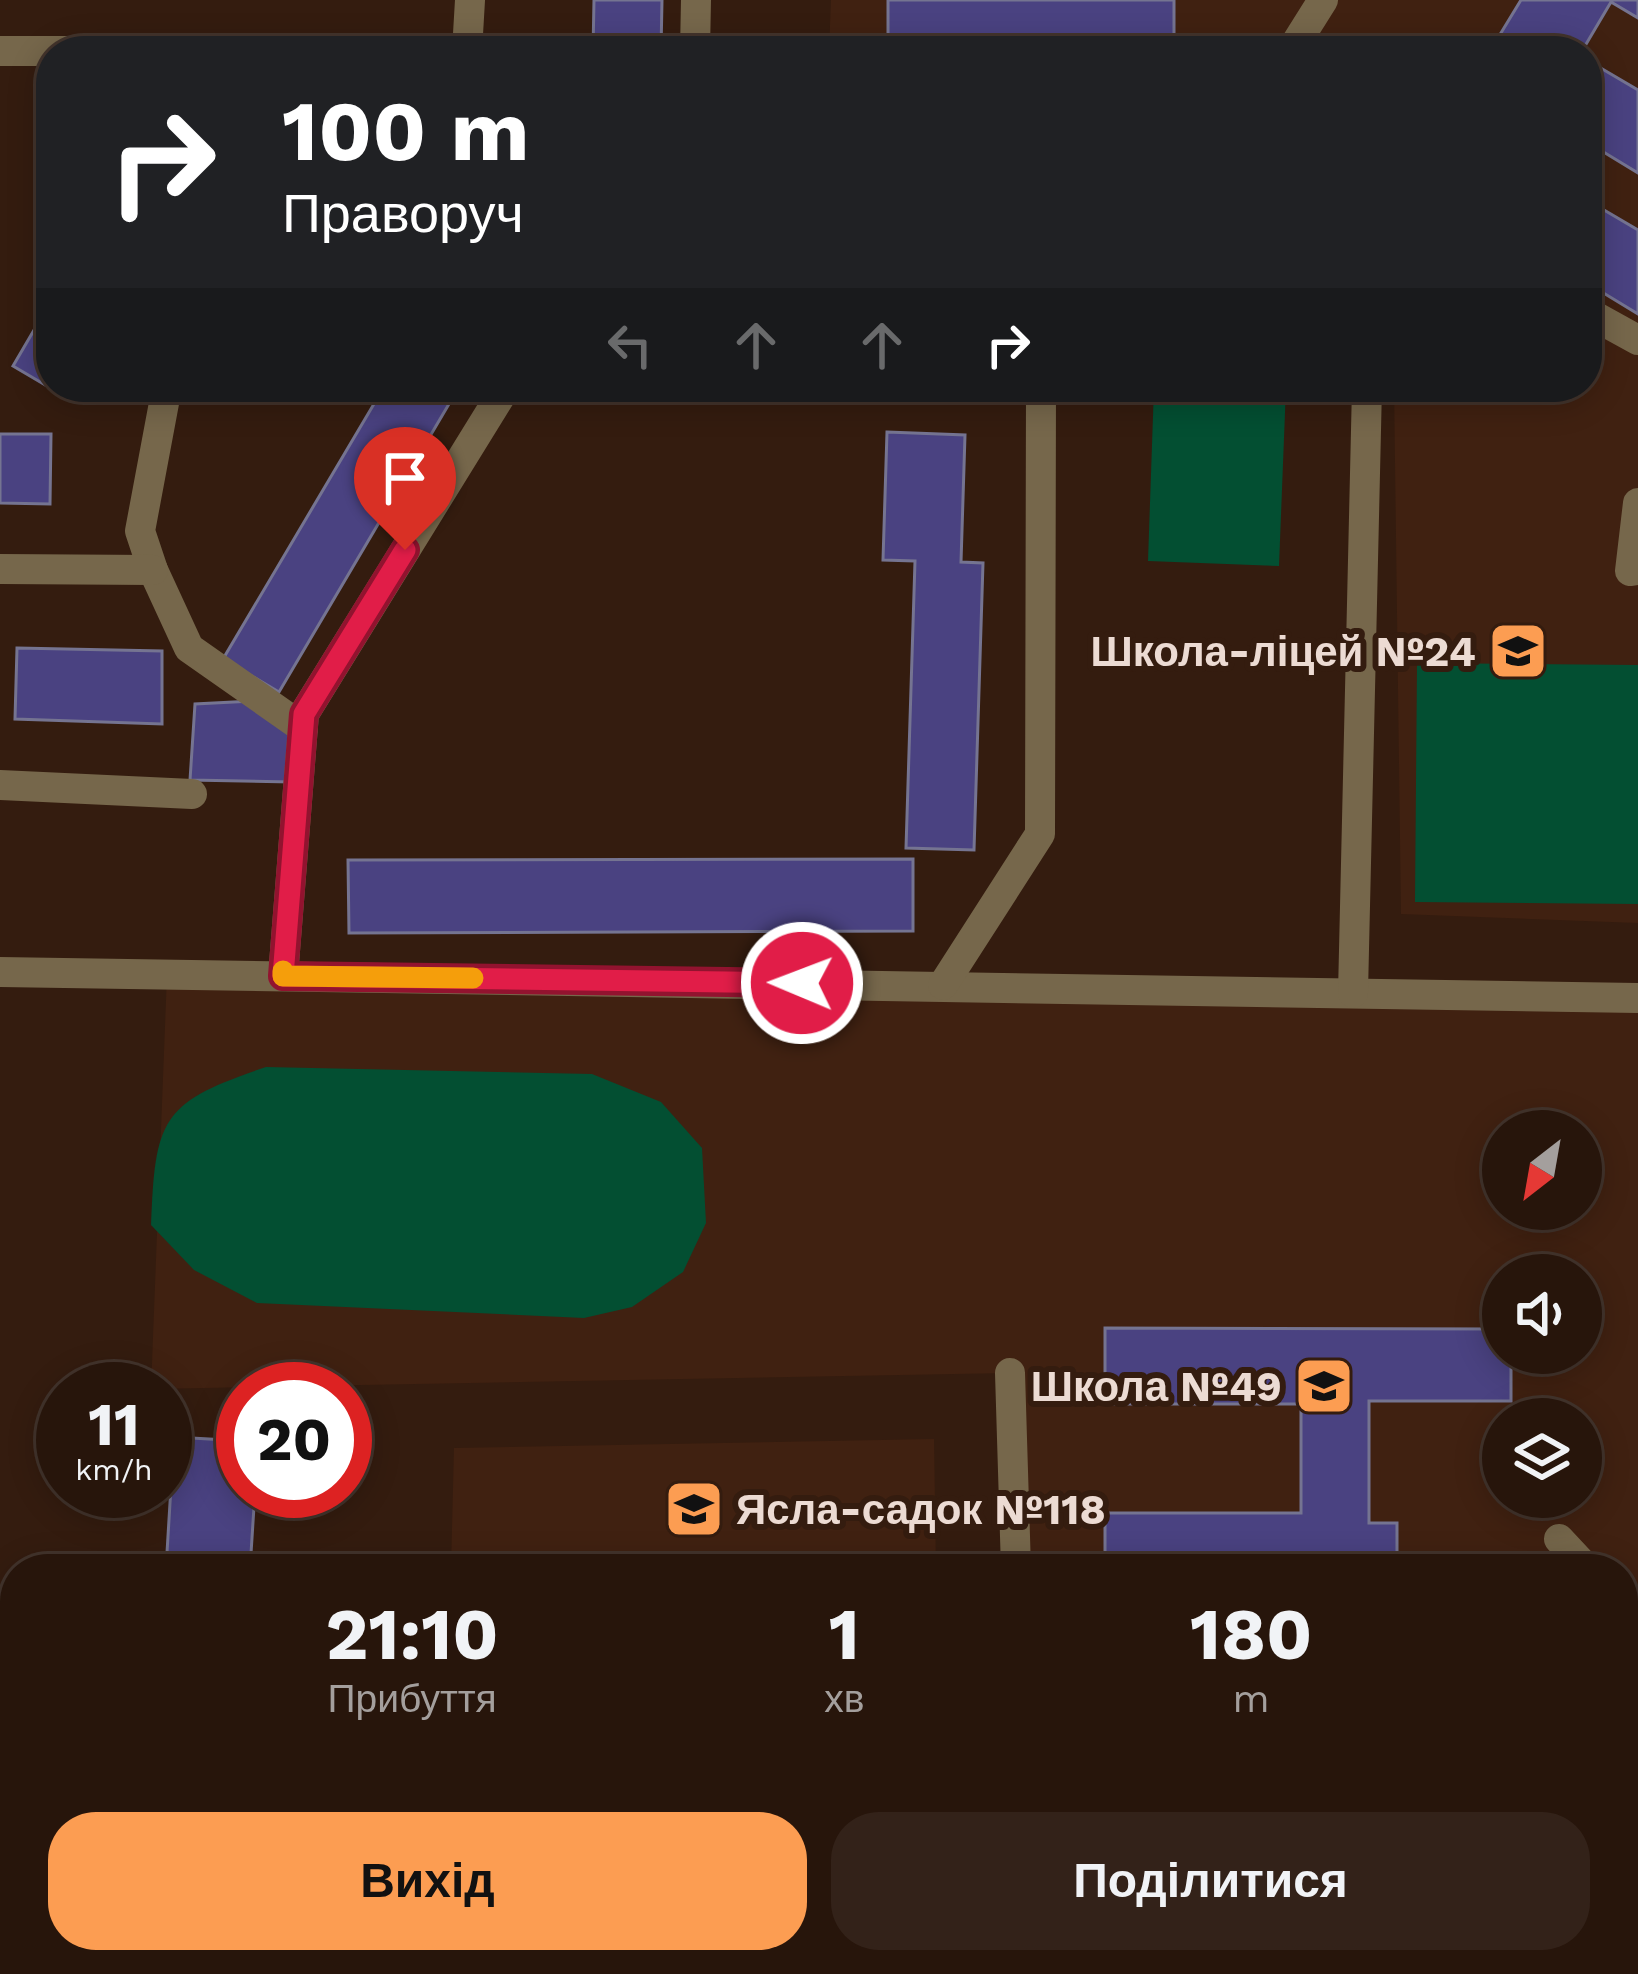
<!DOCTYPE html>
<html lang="uk">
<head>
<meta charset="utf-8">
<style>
  :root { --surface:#27150b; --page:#332219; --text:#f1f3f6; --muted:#a49f9d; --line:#43342c; --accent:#fc9d52 }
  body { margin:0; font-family:"Work Sans",sans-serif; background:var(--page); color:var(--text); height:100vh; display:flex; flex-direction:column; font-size:45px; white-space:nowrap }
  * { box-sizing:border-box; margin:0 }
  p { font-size:39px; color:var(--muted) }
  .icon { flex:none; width:66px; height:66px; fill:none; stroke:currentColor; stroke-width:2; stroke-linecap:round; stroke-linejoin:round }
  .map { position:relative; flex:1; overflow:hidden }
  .drawer { position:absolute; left:0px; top:1554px; width:1638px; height:420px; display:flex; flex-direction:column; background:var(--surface); border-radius:48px 48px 0 0; box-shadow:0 6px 30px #0003,0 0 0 3px var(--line) }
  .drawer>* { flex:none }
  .hud { position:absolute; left:36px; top:36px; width:1566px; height:366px; border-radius:48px; box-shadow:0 6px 30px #0003,0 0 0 3px var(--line); background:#202124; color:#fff; overflow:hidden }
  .needle { width:78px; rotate:211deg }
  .buttons { position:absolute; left:1482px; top:1110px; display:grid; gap:24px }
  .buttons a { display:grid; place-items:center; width:120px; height:120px; border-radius:50%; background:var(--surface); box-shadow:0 6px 30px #0003,0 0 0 3px var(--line); font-size:60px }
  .speed { position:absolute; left:36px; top:1362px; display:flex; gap:24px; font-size:60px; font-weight:700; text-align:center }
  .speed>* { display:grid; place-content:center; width:156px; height:156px; border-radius:50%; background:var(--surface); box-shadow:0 6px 30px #0003,0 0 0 3px var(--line); line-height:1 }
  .speed small { font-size:30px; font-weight:400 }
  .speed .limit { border:18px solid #d22; background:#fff; color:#111 }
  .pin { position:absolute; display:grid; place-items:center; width:102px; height:102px; color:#fff; margin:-123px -51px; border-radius:50% 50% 50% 0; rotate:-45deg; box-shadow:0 0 12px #0007 }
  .pin .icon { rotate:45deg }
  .me { position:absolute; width:132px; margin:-66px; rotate:271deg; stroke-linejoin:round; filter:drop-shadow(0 0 9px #0008) }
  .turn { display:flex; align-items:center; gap:42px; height:252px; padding:0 48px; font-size:54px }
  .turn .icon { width:156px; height:156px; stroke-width:2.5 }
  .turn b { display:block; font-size:84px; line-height:102px }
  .lanes { display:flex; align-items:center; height:114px; padding:0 48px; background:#0003; justify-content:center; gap:60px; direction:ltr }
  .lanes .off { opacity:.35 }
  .eta { display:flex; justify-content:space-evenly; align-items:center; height:204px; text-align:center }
  .eta b { font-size:72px; font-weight:700; line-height:84px }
  .primary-button { display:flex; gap:24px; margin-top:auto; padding:24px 48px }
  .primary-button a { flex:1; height:138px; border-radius:48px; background:var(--accent); color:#111; font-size:48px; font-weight:700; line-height:138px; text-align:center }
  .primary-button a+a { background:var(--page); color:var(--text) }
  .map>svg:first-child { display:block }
  .built { fill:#402111; fill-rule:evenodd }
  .green { fill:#034f32 }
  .building { fill:#4a4281; stroke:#757491; stroke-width:3 }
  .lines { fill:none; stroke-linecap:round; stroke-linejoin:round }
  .minor { stroke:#76674b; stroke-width:30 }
  .route-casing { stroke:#92132f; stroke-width:30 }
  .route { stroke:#e11d48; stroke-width:21 }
  .slow { stroke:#f59e0b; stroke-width:21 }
  .labels { text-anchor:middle; stroke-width:12; stroke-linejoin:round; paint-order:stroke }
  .poi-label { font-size:42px; font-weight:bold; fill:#ecdbd3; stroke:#341c0f; text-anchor:end }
</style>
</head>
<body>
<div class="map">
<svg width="1638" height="1974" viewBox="0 0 1638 1974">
  <rect width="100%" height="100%" fill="#341c0f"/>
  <g class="built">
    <path d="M831,0H1638V923L1401,914L1394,387H1587V51H829Z"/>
    <path d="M167,974L1638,998V1802H1623V1569H1016L1010,1373L151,1389ZM1503,1131H1581V1209H1503ZM1503,1275H1581V1353H1503ZM1503,1419H1581V1497H1503Z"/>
    <path d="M934,1439L936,1569H451L454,1448Z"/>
  </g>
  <g class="green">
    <path d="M1154,387H1286L1279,566L1148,561Z"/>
    <path d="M1417,663L1638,665V904L1415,902Z"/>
    <path d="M266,1067L592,1074L661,1102L702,1148L706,1223L683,1272L632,1307L584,1318L257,1303L194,1270L151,1225C155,1117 162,1102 266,1067Z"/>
  </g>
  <g class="building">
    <path d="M594,0H662L661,51H593Z"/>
    <rect x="888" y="0" width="286" height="51"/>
    <path d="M1521,0H1638V18L1611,2L1582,51H1490Z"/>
    <path d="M1587,60L1638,90V173L1587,142Z"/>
    <path d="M1587,200L1638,230V314L1587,283Z"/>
    <path d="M51,301V387H76L69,399L13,366Z"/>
    <path d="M384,387H459L279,692L223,659Z"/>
    <path d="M887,432L965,435L961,562L983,563L974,850L906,848L915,561L883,560Z"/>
    <path d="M0,434H51L50,504L0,503Z"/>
    <path d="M17,648L162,651V724L15,719Z"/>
    <path d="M253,701L292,724L291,782L190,780L195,704Z"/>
    <path d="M913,859V931L349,933L348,860Z"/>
    <path d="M1105,1328L1503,1329V1353H1511V1401H1369V1523H1397V1569H1105V1513H1301V1404H1105Z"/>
    <path d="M174,1437L243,1441V1491H255L250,1569H166Z"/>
    <rect x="1623" y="1696" width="15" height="65"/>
    <path d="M1623,1941H1638V1974H1430V1959H1623Z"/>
    <rect x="121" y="1959" width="86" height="15"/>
    <rect x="1109" y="1959" width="321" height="15"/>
  </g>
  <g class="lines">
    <g class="minor">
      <path d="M0,51H303"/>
      <path d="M467,51L470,0"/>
      <path d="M695,51L696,0"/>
      <path d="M1291,51L1323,0"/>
      <path d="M1587,312L1638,340"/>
      <path d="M167,387L140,531L153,570L189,648L303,728"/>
      <path d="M1638,503L1630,571L1638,570"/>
      <path d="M0,569L153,570"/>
      <path d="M0,785L192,794"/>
      <path d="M0,972L1638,998"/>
      <path d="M283,976L304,714L506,387"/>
      <path d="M943,985L1040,834L1041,387"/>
      <path d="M1353,993L1367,387"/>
      <path d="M1010,1373L1016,1569"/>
      <path d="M1559,1539L1587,1569"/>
      <path d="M1623,1606L1638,1622"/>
      <path d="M1623,1802H1638"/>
      <path d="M0,1850L15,1855"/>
      <path d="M76,1959L77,1974"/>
      <path d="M1030,1974V1959"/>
    </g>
  </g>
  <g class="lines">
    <g class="route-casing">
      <path id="route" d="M405,550L304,714L283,976L802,983"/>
    </g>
    <use href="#route" class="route"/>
    <path class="slow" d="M283,971V976L473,978"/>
  </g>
  <defs>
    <g id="school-square" transform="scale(3)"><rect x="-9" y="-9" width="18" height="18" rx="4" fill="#fc9d52" stroke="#341c0f"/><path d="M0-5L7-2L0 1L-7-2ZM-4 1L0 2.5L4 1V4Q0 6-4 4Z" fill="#111"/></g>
  </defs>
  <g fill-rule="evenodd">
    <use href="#school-square" x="1518" y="651"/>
    <use href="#school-square" x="1324" y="1386"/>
    <use href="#school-square" x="694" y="1509"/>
  </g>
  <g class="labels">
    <g class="poi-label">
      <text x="1476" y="666">Школа-ліцей №24</text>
      <text x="1282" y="1401">Школа №49</text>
      <text x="736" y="1524" text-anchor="start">Ясла-садок №118</text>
    </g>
  </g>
</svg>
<div class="buttons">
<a><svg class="needle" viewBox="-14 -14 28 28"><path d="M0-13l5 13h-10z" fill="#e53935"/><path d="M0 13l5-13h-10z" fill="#a49f9d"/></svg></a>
<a><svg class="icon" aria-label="sound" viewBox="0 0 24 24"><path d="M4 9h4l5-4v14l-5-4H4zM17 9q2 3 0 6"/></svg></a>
<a><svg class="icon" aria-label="layers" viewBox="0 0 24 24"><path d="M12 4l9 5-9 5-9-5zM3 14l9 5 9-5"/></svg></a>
</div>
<div class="speed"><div>11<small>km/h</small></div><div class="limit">20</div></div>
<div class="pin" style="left:405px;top:550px;background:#d93025"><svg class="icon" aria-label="arrive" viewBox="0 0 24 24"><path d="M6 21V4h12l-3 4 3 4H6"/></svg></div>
<svg class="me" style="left:802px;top:983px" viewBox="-20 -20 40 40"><circle r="17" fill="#e11d48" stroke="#fff" stroke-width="3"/><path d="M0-11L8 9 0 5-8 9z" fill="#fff"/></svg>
<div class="hud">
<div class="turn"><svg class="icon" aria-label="right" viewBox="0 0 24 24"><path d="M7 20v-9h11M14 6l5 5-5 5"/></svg><div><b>100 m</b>Праворуч</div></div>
<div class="lanes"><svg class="icon off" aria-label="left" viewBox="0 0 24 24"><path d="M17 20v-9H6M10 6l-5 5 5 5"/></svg><svg class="icon off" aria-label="ahead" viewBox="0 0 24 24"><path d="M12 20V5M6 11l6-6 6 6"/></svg><svg class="icon off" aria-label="ahead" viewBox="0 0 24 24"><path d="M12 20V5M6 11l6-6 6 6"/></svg><svg class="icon" aria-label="right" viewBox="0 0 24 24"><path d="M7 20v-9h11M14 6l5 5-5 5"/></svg></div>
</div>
<section class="drawer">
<div class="eta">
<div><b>21:10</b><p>Прибуття</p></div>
<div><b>1</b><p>хв</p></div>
<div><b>180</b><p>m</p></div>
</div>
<div class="primary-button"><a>Вихід</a><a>Поділитися</a></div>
</section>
</div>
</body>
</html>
